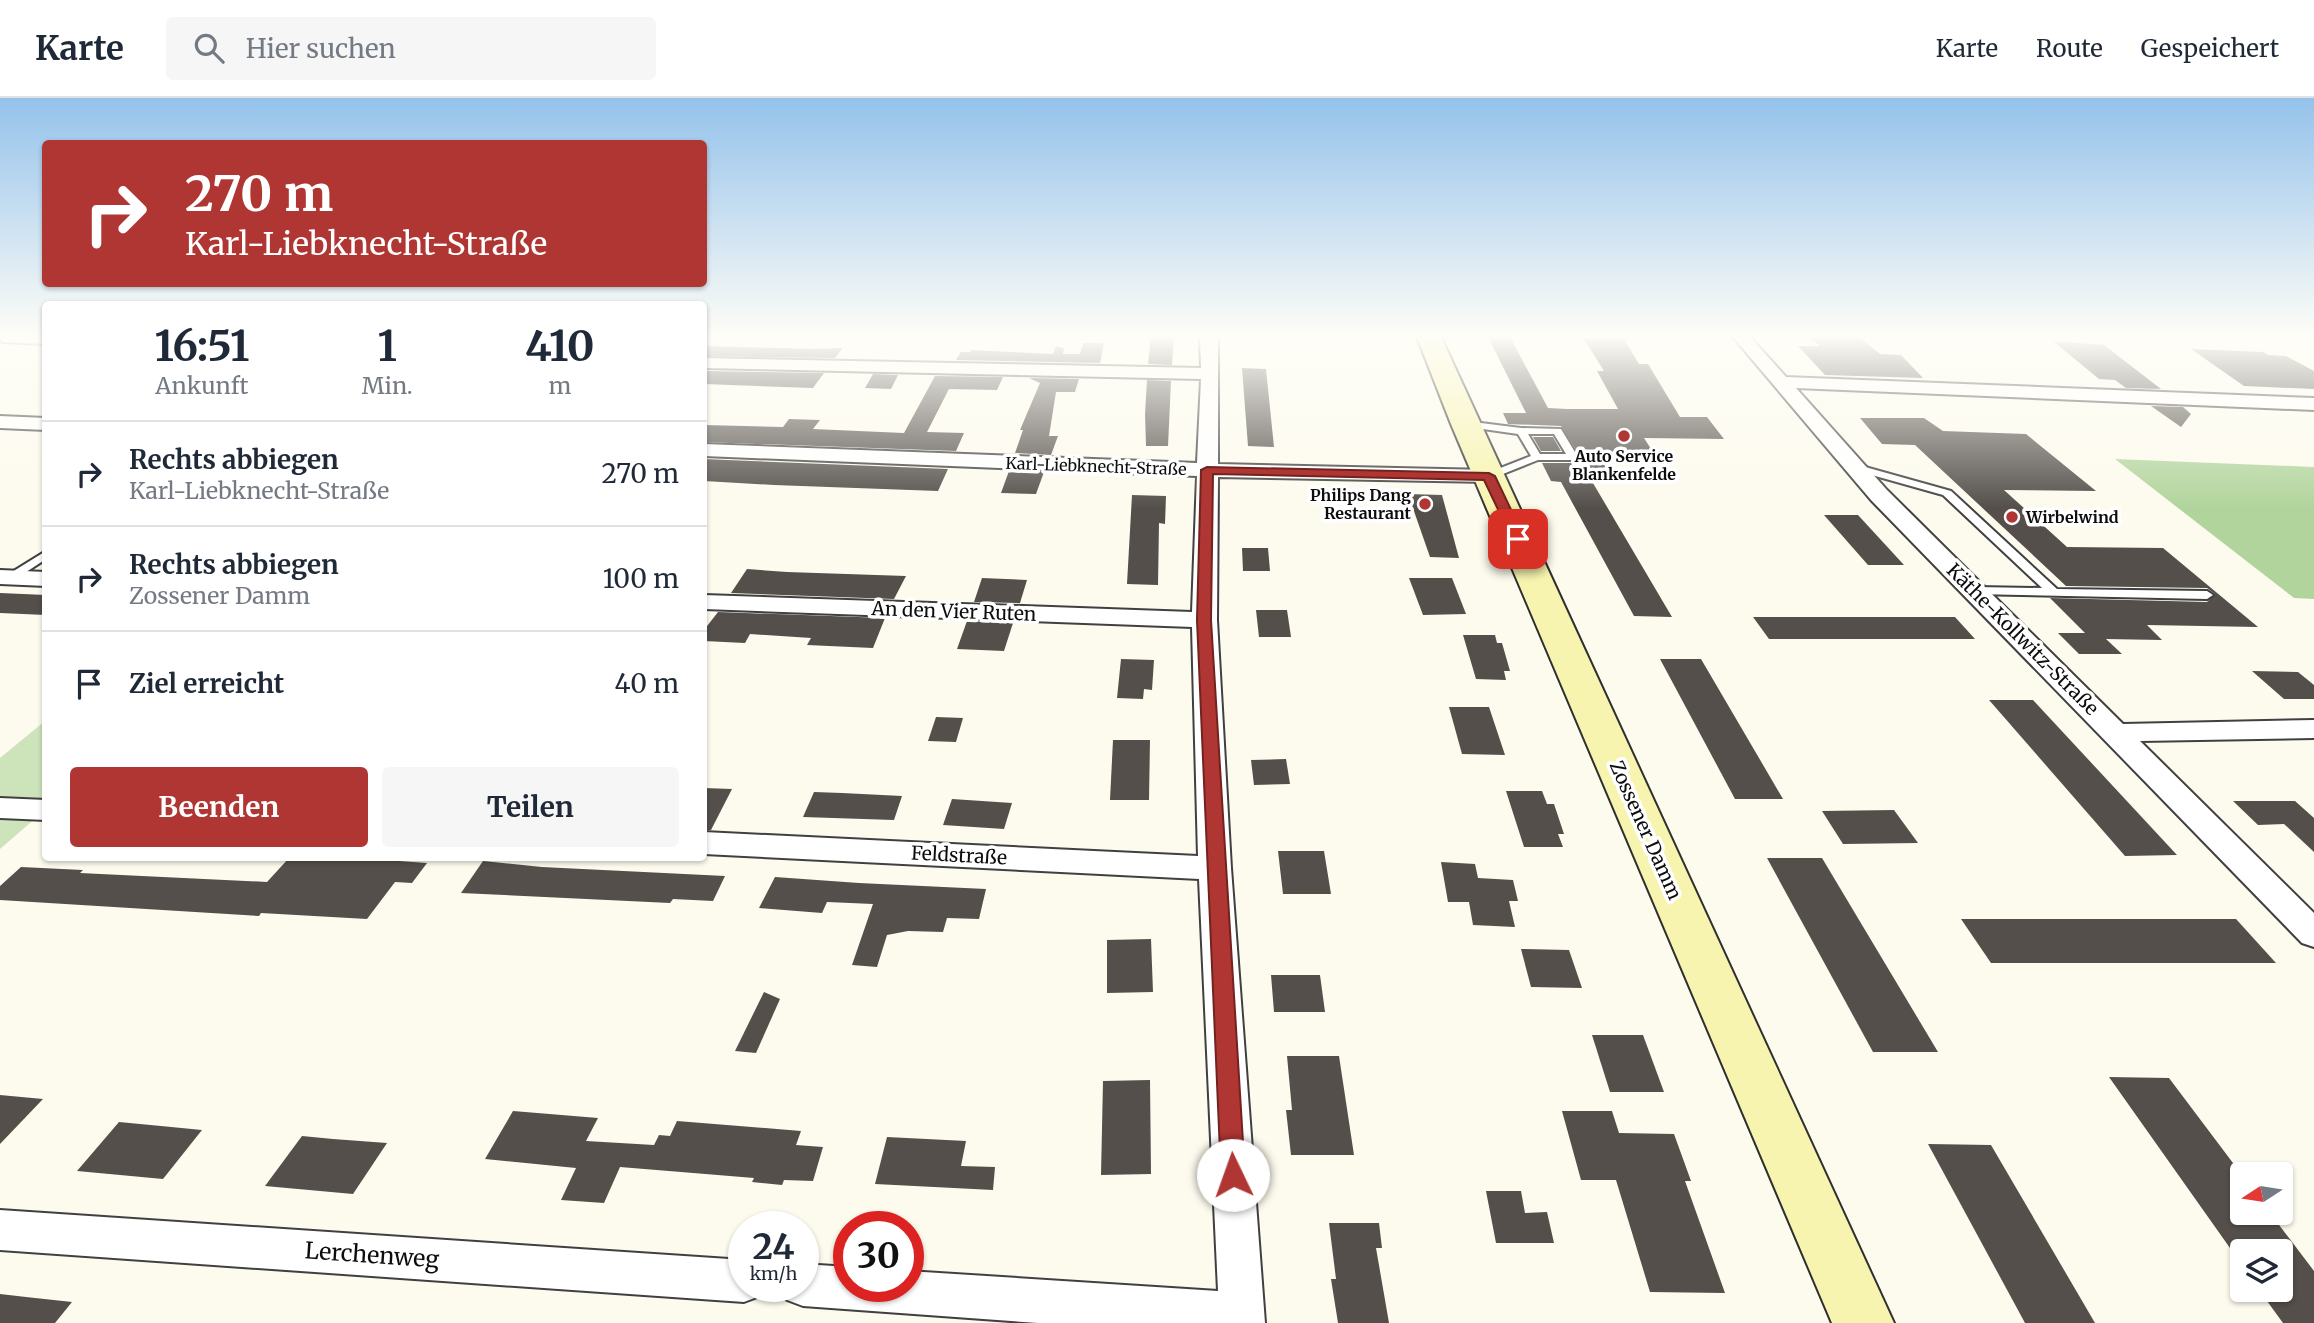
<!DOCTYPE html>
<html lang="de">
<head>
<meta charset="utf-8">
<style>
  :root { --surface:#fff; --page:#f6f6f7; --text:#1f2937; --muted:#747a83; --line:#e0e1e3; --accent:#af3632 }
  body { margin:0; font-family:Merriweather,serif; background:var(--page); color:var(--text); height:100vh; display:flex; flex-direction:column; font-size:26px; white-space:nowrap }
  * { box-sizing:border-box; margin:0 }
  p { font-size:23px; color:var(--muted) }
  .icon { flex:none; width:38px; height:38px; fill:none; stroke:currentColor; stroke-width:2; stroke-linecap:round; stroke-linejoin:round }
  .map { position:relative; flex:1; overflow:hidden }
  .sheet { position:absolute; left:42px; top:203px; width:665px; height:560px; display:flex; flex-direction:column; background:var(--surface); border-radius:7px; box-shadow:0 2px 5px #0004 }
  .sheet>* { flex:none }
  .banner { position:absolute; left:42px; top:42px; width:665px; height:147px; border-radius:7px; box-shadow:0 2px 5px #0004; background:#af3632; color:#fff; overflow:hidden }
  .needle { width:46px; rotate:258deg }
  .fabs { position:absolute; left:2230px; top:1064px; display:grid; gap:14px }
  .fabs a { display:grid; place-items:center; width:63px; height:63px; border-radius:7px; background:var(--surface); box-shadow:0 2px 5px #0004; font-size:35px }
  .speed { position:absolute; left:728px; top:1113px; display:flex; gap:14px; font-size:35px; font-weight:700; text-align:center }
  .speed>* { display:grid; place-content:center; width:91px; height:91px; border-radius:50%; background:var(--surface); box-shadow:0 2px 5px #0004; line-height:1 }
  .speed small { font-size:18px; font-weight:400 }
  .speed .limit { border:10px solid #d22; background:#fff; color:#111 }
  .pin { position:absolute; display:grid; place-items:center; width:60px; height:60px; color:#fff; margin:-30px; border-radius:14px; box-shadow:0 4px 10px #0006 }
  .me { position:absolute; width:77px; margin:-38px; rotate:357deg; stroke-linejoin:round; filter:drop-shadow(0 0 5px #0008) }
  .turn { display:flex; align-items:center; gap:24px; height:147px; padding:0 28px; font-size:32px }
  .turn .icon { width:91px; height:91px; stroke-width:2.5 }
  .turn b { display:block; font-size:49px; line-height:60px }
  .eta { display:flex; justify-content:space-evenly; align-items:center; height:119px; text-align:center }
  .eta b { font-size:42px; font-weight:700; line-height:49px }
  .action { display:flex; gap:14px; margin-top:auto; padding:14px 28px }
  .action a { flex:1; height:80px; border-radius:7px; background:var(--accent); color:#fff; font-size:28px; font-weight:700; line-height:80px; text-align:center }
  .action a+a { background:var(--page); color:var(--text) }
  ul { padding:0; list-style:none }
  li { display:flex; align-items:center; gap:21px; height:105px; padding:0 28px; border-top:2px solid var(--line) }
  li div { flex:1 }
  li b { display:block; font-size:26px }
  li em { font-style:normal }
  header { display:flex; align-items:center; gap:42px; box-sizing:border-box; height:98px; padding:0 35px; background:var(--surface); border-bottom:2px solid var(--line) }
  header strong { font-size:33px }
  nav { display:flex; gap:38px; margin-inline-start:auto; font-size:24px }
  .search { width:490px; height:63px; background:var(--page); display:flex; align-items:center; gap:18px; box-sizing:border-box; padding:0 24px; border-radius:7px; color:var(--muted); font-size:26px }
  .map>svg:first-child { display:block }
  .green { fill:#cde4bb }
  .forest { fill:#b1d49c }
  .building { fill:#544f4a }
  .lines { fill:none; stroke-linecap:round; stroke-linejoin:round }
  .service-casing { stroke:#404040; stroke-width:4 }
  .minor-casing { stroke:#404040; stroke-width:4 }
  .secondary-casing { stroke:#2f2f2f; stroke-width:4 }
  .service { fill:#fff; fill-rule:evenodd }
  .minor { fill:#fff; fill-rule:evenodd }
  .secondary { fill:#f7f4af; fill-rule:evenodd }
  .route { fill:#af3632; stroke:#722320; stroke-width:2 }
  .poi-dot { fill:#af3632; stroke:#fff; stroke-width:2.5 }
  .labels { text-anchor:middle; stroke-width:7; stroke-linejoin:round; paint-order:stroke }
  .far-poi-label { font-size:16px; font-weight:bold; fill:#0d0d0d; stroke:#fff }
  .far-street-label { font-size:16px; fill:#0d0d0d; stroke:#fff }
  .street-label { font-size:19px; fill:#0d0d0d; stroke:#fff }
  .near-street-label { font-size:23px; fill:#0d0d0d; stroke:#fff }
</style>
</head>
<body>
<header>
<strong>Karte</strong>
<div class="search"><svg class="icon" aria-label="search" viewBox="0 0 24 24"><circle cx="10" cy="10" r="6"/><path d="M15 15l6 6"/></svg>Hier suchen</div>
<nav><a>Karte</a><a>Route</a><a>Gespeichert</a></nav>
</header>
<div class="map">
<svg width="2314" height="1225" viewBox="0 0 2314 1225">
  <rect width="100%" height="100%" fill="#fdfbee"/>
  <path class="green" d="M45,623V712L0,751V660Z"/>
  <path class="forest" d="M2115,361L2314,369V501L2294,500Z"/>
  <g class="building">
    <path d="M1151,239H1174L1172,267L1148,266Z"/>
    <path d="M1488,239H1510L1548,310L1567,311H1618L1597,273H1604L1584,241H1624L1639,266H1648L1680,319H1707L1724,341L1644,340L1653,354H1635L1637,358H1602L1612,380H1590L1672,519L1634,518L1561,384L1551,383L1542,365H1573L1580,358L1561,328L1508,326L1503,315H1526Z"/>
    <path d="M1810,239H1860L1880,256L1901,257L1923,280L1825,277L1798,248H1820Z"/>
    <path d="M2053,243L2104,247L2161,291L2126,290L2115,282L2099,281Z"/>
    <path d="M1083,245H1104L1100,265L956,262L961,254H972L969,252L1053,256L1056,248L1064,250L1063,256H1080Z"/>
    <path d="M704,248L813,251L843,250L835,260L704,258Z"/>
    <path d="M2191,251L2263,254L2268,257L2286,258L2314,273V291L2244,288Z"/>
    <path d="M1242,270L1266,271L1274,349L1248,348Z"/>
    <path d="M704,273L824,275L813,290L704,286Z"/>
    <path d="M873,276L898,277L891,291L865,290Z"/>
    <path d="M935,278L1003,279L997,292L949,291L927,334L964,335L956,353L704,344V327L783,329L789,321L820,322L813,331L904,335Z"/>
    <path d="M1029,280L1079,281L1075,294H1056L1049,338H1058L1051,357L1015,355L1023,332H1020L1040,285Z"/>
    <path d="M1147,282L1171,283L1168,348H1146L1145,316Z"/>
    <path d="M2151,308L2183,309L2191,316L2181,329Z"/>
    <path d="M1860,320H1924L1943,333L2026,336L2096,393L2004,392L2067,449L2163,450L2258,529L2147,527L2162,542L2106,541L2122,556H2079L2058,535H2085L2050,500L2207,504L2215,496L2207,490L2066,488L1915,347L1882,346Z"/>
    <path d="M1533,339H1553L1561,353H1541Z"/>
    <path d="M704,361L948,371L938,393L774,387L704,383Z"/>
    <path d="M1009,373L1044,374L1036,396L1001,395Z"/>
    <path d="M1408,396L1442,397L1459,460L1430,459Z"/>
    <path d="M1132,397L1166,398L1165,426L1159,425L1158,487L1127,486Z"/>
    <path d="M1824,417H1858L1904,467H1868Z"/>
    <path d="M1242,450H1268L1270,473H1243Z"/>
    <path d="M747,471L787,474L906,478L894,501L731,495Z"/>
    <path d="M982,480L1027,482L1020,505L974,504Z"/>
    <path d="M1409,480H1452L1466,516L1423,517Z"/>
    <path d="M0,495L46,497V517L0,515Z"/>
    <path d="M1256,512H1287L1291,539H1259Z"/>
    <path d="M718,514L885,520L873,550L807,547L811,540L750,536L745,545L704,543V532Z"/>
    <path d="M1753,519H1955L1975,541H1769Z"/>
    <path d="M967,523L1013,525L1004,553L957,551Z"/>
    <path d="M1463,537H1495L1497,545H1502L1510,573H1504L1506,582L1476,581Z"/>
    <path d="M1121,561L1154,562L1152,592L1144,591L1143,601L1117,600Z"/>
    <path d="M1660,561H1701L1783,701H1735Z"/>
    <path d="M2252,573L2298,574L2314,587V601H2284Z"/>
    <path d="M1989,602H2033L2177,757L2125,758Z"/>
    <path d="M1449,609H1489L1505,657L1462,656Z"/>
    <path d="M936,619L963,620L956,644L928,643Z"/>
    <path d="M1113,642H1150L1149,702H1110Z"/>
    <path d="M1286,661L1290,686L1254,687L1251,662Z"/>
    <path d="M704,690L732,691L711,732H704Z"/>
    <path d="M1506,693H1542L1547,706H1554L1564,736H1558L1563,749H1524Z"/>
    <path d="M814,694L842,695L902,698L894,722L803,719Z"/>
    <path d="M952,701L1012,705L1004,731L943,727Z"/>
    <path d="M2233,703H2295L2314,720V754L2284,726L2258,727Z"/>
    <path d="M1894,712L1918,745L1843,746L1822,713Z"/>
    <path d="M1278,753H1324L1331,796H1283Z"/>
    <path d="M289,760H402L399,763L427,765L412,785L395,784L367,821L261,815L259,818L0,802V788L21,769L83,772L80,775L267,784Z"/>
    <path d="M1767,760H1822L1938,954H1873Z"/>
    <path d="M483,763L542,769L725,778L713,803L673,801L670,805L461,795Z"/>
    <path d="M1441,764L1475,766L1478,780L1513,782L1518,803H1509L1515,829L1473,827L1469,804H1448Z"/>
    <path d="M775,779L859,785L986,791L979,821L947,820L943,834L908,833L887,837L877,869L852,867L873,806L827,804L822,815L759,810Z"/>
    <path d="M1961,821H2236L2276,865H1991Z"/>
    <path d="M1151,841L1153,894L1107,895V842Z"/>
    <path d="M1521,851L1569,852L1582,890L1531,889Z"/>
    <path d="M1271,877H1320L1325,914H1274Z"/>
    <path d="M764,894L780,901L756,955L735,953Z"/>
    <path d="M1592,937H1643L1664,994H1610Z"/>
    <path d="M1287,958H1339L1354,1057H1291L1286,1012H1292Z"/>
    <path d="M2109,979L2169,980L2242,1077V1115H2270L2314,1173V1225H2283L2259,1192H2280V1153H2242V1167Z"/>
    <path d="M1150,982L1151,1076L1101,1077L1103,983Z"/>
    <path d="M0,997L43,1001L0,1046Z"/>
    <path d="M513,1013L598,1020L586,1043L654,1047L659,1037L670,1038L677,1023L801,1033L796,1047L823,1049L813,1083L784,1082L782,1087L752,1084L754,1080L620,1069L604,1105L561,1102L576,1070L485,1061Z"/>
    <path d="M1562,1013H1612L1619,1035L1674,1036L1691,1083H1685L1725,1195L1650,1194L1616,1082H1581Z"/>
    <path d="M119,1024L161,1028L202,1032L163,1081L77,1073Z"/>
    <path d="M302,1038L333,1041L387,1045L353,1096L265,1088Z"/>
    <path d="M887,1039L966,1043L961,1068L995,1069L993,1092L875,1086Z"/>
    <path d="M1928,1046L1991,1047L2095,1225H2025Z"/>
    <path d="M1486,1093H1521L1525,1115L1547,1114L1554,1145H1496Z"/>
    <path d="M1329,1125H1379L1382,1150H1376L1389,1225H1338L1331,1181H1336Z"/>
    <path d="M0,1196L26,1199L72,1204L55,1225H0Z"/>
  </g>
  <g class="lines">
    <g class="service-casing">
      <g id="service">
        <path d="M1465,323L1521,330L1561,331L1578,359L1573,362H1538L1493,380H1485V376L1531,358L1518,336L1462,328L1460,326ZM1528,336H1554L1566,356H1540Z"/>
        <path d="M1858,367L1951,393L2057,491L2207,493L2213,497L2207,501L1972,496L1970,493L1976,489L2042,490L1943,397L1854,372L1853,370Z"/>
        <path d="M46,453V461L14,482L10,483L4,479Z"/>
      </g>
    </g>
    <g class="minor-casing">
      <g id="minor">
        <path d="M0,239H46V246L2,244Z"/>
        <path d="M1200,239H1218V366L1489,372L1496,374L1500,378L1496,382L1489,384L1218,379L1217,522L1231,770L1265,1225H1038L803,1208L787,1202L781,1188H803V1166L849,1169V1188H908V1173L1218,1193L1199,781L704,756V734L1198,758L1192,529L704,511V497L1192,514L1197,378L704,358V346L1197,365L1201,281L704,270V260L1201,270Z"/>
        <path d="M1733,239H1750L1786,279L2314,300V312L1796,290L1887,392L2123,626L2314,622V640L2140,643L2314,815V849L2302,845L1871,402Z"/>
        <path d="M0,318L46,320V332L0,330Z"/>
        <path d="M0,472L46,474V488L0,486Z"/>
        <path d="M0,700L46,702V722L0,720Z"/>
        <path d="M0,1112L744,1162V1188H764L760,1198L744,1204L0,1152Z"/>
      </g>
    </g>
    <g class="secondary-casing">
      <path id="secondary" d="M1417,239H1441L1894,1225H1832L1451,326Z"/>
    </g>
    <use href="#service" class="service"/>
    <use href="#minor" class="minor"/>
    <use href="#secondary" class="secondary"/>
  </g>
  <linearGradient id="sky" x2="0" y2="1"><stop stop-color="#94c2eb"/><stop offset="0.58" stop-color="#fefdf7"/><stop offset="1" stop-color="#fefdf7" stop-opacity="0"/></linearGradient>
  <rect width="2314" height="410" fill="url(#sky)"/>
  <path class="route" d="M1207,369L1489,375L1495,378L1525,441L1518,445L1512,441L1484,382L1213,376L1211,522L1245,1077L1241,1085L1233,1088L1224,1085L1221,1077L1197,522L1201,372Z"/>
  <g class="poi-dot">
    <circle cx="1624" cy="338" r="7"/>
    <circle cx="1425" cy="406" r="7"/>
    <circle cx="2012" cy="419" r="7"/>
  </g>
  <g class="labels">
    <g class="far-poi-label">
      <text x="1624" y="364">Auto Service<tspan x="1624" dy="18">Blankenfelde</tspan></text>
      <text x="1411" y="403" text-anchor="end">Philips Dang<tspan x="1411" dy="18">Restaurant</tspan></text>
      <text x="2026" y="425" text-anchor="start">Wirbelwind</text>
    </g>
    <g class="far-street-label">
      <text transform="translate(1096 368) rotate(2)" y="6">Karl-Liebknecht-Straße</text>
    </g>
    <g class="street-label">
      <text transform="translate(954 513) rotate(2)" y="7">An den Vier Ruten</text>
      <text transform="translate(2023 541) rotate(45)" y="7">Käthe-Kollwitz-Straße</text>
      <text transform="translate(1646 732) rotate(66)" y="7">Zossener Damm</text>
      <text transform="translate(959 757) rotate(3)" y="7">Feldstraße</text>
    </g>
    <g class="near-street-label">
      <text transform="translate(372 1157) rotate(4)" y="8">Lerchenweg</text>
    </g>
  </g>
</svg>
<div class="fabs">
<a><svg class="needle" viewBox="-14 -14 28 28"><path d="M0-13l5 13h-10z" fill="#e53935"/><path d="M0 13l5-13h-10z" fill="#747a83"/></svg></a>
<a><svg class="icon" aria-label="layers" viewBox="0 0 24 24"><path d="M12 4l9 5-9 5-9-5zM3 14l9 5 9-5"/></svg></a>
</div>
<div class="speed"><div>24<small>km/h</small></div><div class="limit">30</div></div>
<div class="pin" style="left:1518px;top:441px;background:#d93025"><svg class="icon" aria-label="arrive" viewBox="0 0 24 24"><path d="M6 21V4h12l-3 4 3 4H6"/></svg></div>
<svg class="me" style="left:1233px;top:1077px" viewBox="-20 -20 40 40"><circle r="19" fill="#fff"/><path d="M0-13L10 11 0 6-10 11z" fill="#af3632"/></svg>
<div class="banner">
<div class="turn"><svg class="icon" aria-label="right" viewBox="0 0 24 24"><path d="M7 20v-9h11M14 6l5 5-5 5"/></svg><div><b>270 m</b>Karl-Liebknecht-Straße</div></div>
</div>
<section class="sheet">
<div class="eta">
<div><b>16:51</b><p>Ankunft</p></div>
<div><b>1</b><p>Min.</p></div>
<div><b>410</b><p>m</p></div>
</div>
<ul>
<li><svg class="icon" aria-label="right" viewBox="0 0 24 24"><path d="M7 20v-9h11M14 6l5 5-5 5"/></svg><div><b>Rechts abbiegen</b><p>Karl-Liebknecht-Straße</p></div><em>270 m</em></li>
<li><svg class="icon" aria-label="right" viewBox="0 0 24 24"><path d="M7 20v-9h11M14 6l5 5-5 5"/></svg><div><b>Rechts abbiegen</b><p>Zossener Damm</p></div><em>100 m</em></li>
<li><svg class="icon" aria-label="arrive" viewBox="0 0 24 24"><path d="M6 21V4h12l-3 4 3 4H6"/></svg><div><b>Ziel erreicht</b></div><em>40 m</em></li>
</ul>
<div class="action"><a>Beenden</a><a>Teilen</a></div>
</section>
</div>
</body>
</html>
